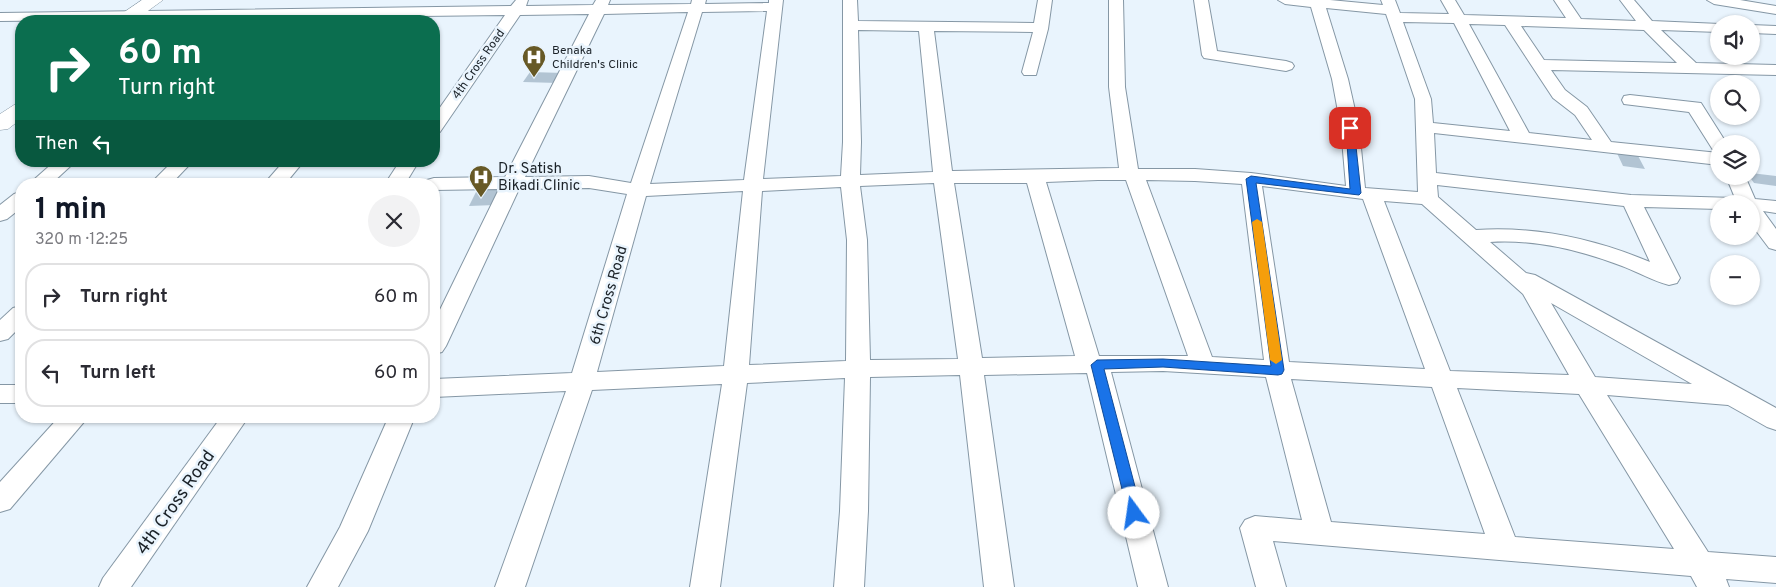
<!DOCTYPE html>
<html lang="en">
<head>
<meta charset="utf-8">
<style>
  :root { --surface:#fff; --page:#f2f2f3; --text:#2b2b33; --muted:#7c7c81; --line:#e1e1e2; --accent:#111827 }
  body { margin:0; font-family:Overpass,sans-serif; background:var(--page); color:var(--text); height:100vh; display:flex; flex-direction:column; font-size:19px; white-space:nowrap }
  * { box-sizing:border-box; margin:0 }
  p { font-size:16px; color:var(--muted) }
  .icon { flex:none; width:28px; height:28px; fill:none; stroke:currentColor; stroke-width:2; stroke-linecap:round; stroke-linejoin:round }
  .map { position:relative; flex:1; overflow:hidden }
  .drawer { position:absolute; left:15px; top:178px; width:425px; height:245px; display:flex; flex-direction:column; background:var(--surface); border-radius:20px; box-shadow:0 1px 4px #0004 }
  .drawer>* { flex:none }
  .top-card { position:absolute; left:15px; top:15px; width:425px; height:152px; border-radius:20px; box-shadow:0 1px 4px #0004; background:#0b6e4f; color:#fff; overflow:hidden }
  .controls { position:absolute; left:1710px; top:15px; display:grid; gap:10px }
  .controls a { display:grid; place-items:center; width:50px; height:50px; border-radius:50%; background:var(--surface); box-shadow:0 1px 4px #0004; font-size:25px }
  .pin { position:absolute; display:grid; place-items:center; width:42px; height:42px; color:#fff; margin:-21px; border-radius:10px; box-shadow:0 2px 8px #0006 }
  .me { position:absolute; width:55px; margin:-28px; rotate:346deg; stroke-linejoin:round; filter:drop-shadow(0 0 4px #0008) }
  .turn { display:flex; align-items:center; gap:18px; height:105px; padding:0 20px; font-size:22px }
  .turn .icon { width:65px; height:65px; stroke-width:2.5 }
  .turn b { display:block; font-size:35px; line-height:42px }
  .then { display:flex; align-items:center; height:48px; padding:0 20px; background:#0003; gap:10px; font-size:19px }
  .round { display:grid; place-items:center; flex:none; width:52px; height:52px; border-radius:26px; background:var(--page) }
  .overview { display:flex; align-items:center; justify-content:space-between; height:85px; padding:0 20px }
  h1 { font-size:30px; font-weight:700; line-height:38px; color:var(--accent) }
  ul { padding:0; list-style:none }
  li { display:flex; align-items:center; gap:15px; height:68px; margin:0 10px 8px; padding:0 10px; border:2px solid var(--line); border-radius:20px }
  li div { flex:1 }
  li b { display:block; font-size:19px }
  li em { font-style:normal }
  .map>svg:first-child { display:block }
  .building { fill:#b2c4d3 }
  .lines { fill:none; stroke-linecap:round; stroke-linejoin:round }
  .minor-casing { stroke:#8597a5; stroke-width:2 }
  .tertiary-casing { stroke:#8597a5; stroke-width:1 }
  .minor { fill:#fff; fill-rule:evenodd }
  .tertiary { fill:#fff; fill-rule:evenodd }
  .route { fill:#1a73e8; stroke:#114b97 }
  .slow { fill:#f59e0b }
  .labels { text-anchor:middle; stroke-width:5; stroke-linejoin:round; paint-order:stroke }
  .far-poi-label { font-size:12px; fill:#1b2228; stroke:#e9f4fd; text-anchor:start }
  .far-street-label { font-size:12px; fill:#1b2228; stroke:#e9f4fd }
  .poi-label { font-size:15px; fill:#1b2228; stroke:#e9f4fd; text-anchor:start }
  .street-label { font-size:15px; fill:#1b2228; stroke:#e9f4fd }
  .near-street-label { font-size:18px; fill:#1b2228; stroke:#e9f4fd }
</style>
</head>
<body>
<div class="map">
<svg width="1776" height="587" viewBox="0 0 1776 587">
  <rect width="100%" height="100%" fill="#e9f4fd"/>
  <g class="building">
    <path d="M530,72L564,73L558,83L523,82Z"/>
    <path d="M1616,151L1637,154L1645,169L1623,166Z"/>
    <path d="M1751,173L1776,176V186L1754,183L1749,176H1751Z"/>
    <path d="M503,187L495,205L469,206L478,188Z"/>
  </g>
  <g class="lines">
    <g class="minor-casing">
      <g id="minor">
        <path d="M516,0H528L526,6L593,5L596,0H610L608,5L691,4L692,0H706L705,4L769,3V0H783L763,179L841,176L843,142V0H857L858,21L1034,23L1038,0H1052L1048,29L1036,75H1024L1022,72L1033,32L934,31L952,171L1119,168L1109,87V0H1123L1125,87L1138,169H1195L1251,173L1346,186L1341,128L1332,79L1311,7L1285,4L1278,0H1330L1383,5L1381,0H1395L1400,13L1449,14L1441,0H1455L1464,15L1566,18L1554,0H1568L1581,19L1636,21L1620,0H1634L1652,21L1720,24L1719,32L1661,30L1696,63L1776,65V75L1551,70L1565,90L1587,107L1611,142L1719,153V165L1434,133L1436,173L1631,195L1735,198L1726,176H1745L1755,199L1776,201V213L1763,211L1776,229V250L1769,248L1751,224V204H1719V209L1644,207L1680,278L1677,283L1669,285C1653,281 1638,272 1622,266C1580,250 1535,239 1490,242L1526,273L1535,275L1776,408V430L1767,427L1728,405L1607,395L1708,552L1776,557V583L1726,579L1729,587H1697L1691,576L1273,541L1286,587H1256L1240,528L1245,520L1255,516L1302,520L1266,377L1163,371L1111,372L1168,587H1138L1087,373L984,375L1014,587H984L960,375L870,377L868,511L864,587H834L840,511L845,378L747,383L720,587H690L722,384L592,390L525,587H495L566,391L434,397V379L572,373L627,194L589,188L519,189L446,346L442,352L434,354V322L499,189L434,190V184H424L427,180L434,178L505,177L589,14L520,15L440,132L434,133V116L505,15L0,21V13L511,6ZM1326,8L1386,14L1415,99L1418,192L1365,188L1359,128L1348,79ZM767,11L744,180L650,184L702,12ZM688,12L631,183L589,176L525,177L604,14ZM1403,22L1454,23L1510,131L1433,123L1431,99ZM1469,24L1505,25L1553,98L1575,115L1592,140L1529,133ZM1521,26L1644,30L1677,63L1544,60ZM858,30L919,31L933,172L860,175L861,142ZM1098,180H1126L1188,356H1099L1046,182ZM1146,180L1195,181L1242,184L1264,360L1212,357ZM934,183L958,359L870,360L867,240L860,186ZM954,183H1027L1075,356L982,358ZM1437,185L1624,206L1650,262C1595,239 1536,226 1476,230L1438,197ZM1262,186L1363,199L1425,369L1289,362ZM841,187L847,240L846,361L749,365L762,191ZM743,191L724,366L597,372L646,196ZM1384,201L1422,204L1523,294L1569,375L1450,371ZM1551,303L1692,384L1595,377ZM1291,379L1432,387L1485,534L1331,522ZM1457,388L1579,394L1674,549L1515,537Z"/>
        <path d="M1194,0H1208L1217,51L1286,61L1292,63L1294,66L1292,69L1286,71L1204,58L1202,55Z"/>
        <path d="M1707,0H1740L1776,6V14L1714,4Z"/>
        <path d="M1751,25L1776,26V34L1751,33Z"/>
        <path d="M1630,95L1701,103L1727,144H1719V151L1713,150L1689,112L1624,104L1622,100L1624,96Z"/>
        <path d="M55,161H76L51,184H29Z"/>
        <path d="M173,161H193L171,184H150Z"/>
        <path d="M284,161H304L285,184H264Z"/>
        <path d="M400,161H419L405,184H385Z"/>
        <path d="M21,192V208L7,219L0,221V205L14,194Z"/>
        <path d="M21,306V326L8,339L0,341V320L13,308Z"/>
        <rect x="0" y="385" width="21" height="18"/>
        <path d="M60,416H89L10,509L0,512V482Z"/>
        <path d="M222,416H249L131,587H99L103,578Z"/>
        <path d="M389,416H415L368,531L338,587H307L340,527Z"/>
      </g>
    </g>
    <g class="tertiary-casing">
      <g id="tertiary">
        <path d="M142,0H163L134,21H114L117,17Z"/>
        <path d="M21,103V119L8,129L0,130V114L14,105Z"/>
      </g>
    </g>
    <use href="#minor" class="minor"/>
    <use href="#tertiary" class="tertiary"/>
  </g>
  <path class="route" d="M1350,125L1354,128L1361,193L1359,195L1256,183L1284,370L1282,374L1278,375L1163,367L1104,369L1142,513L1139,517L1134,519L1129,517L1091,365L1097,360L1163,359L1271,366L1246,179L1251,176L1350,189L1346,128Z"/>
  <path class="slow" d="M1257,219L1262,222L1282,360L1276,364L1270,360L1252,222Z"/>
  <defs>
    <g id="hospital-pin" transform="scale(1.25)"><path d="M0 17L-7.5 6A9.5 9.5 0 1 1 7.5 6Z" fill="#675926" stroke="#e9f4fd"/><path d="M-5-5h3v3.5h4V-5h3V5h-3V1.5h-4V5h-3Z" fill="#fff"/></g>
  </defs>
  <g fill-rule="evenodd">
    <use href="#hospital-pin" x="534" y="57"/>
    <use href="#hospital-pin" x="481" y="177"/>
  </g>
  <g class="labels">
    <g class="far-poi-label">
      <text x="552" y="54">Benaka<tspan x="552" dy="14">Children's Clinic</tspan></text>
    </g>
    <g class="far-street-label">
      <text transform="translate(478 64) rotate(-55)" y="4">4th Cross Road</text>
    </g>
    <g class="poi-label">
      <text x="498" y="173">Dr. Satish<tspan x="498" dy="17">Bikadi Clinic</tspan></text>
    </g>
    <g class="street-label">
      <text transform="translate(608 295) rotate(-74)" y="5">6th Cross Road</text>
    </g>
    <g class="near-street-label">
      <text transform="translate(175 502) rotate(-55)" y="6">4th Cross Road</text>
    </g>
  </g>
</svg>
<div class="controls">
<a><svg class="icon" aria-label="sound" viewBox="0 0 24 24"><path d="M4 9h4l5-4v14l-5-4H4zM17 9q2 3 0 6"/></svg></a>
<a><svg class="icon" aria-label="search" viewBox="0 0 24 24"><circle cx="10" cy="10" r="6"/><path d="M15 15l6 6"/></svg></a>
<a><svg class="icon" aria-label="layers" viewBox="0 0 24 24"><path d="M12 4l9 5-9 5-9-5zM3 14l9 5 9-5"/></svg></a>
<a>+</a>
<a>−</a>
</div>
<div class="pin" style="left:1350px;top:128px;background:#d93025"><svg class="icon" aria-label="arrive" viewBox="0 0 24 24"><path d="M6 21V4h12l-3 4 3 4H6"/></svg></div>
<svg class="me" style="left:1134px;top:513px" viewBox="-20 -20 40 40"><circle r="19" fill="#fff"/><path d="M0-13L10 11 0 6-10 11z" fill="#1a73e8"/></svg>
<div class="top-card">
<div class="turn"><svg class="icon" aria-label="right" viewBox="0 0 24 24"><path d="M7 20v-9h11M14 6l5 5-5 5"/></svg><div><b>60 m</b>Turn right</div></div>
<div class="then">Then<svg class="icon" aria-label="left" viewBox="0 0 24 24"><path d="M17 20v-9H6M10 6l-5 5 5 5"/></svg></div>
</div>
<section class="drawer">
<div class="overview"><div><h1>1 min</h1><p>320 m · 12:25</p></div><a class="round"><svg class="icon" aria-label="close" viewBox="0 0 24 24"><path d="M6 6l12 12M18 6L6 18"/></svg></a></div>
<ul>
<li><svg class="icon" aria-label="right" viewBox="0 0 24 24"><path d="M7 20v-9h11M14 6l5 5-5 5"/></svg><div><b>Turn right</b></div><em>60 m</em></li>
<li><svg class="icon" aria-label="left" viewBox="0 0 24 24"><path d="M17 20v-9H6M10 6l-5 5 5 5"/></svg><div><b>Turn left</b></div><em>60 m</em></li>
</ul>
</section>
</div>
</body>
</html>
